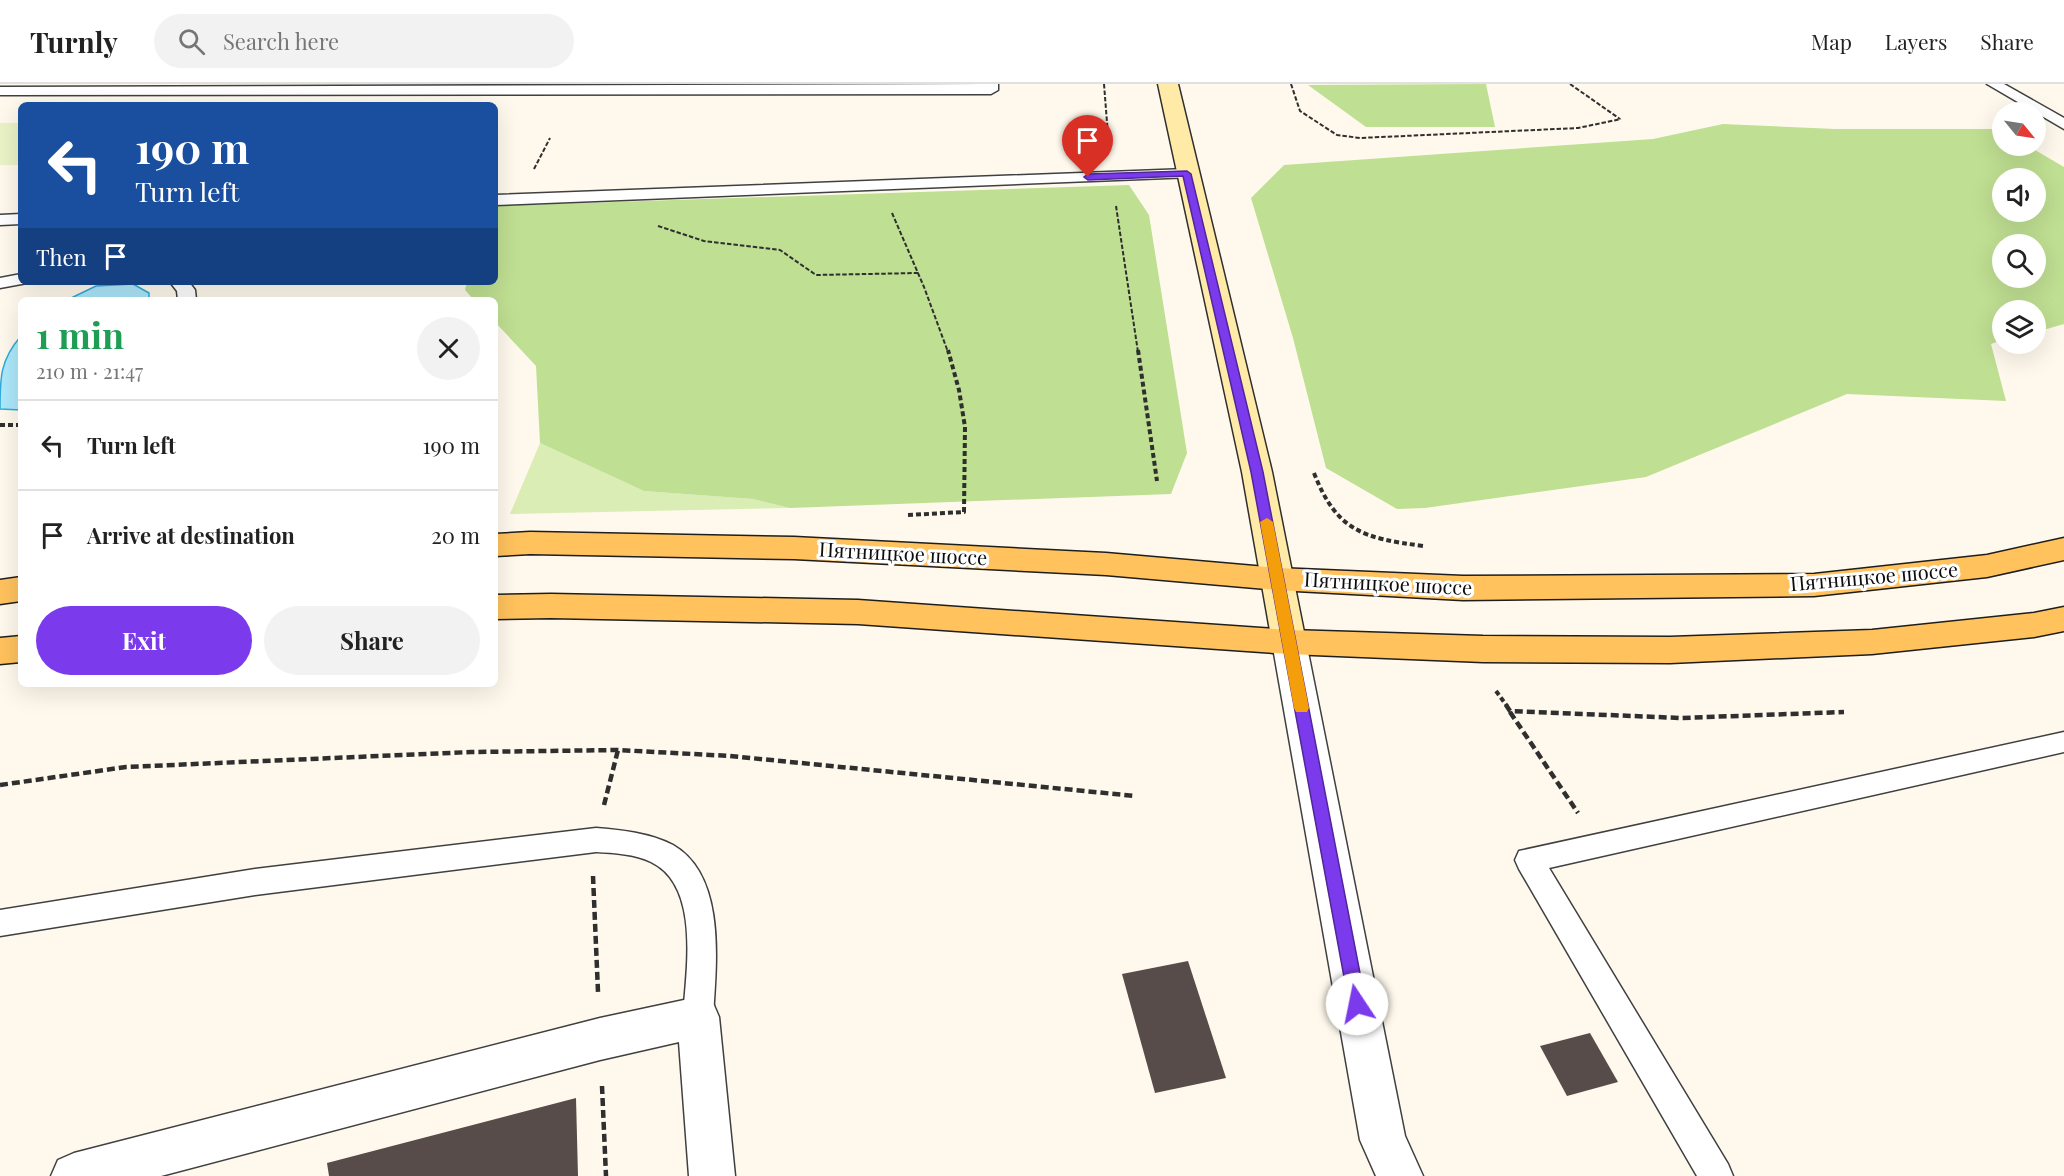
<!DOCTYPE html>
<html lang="en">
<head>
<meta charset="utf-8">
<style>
  :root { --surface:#fff; --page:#f2f2f2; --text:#222; --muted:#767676; --line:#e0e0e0; --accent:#7c3aed }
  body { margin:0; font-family:"Playfair Display",serif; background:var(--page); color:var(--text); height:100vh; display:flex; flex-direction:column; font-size:22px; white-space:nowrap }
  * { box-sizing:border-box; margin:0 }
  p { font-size:20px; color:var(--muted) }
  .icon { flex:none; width:33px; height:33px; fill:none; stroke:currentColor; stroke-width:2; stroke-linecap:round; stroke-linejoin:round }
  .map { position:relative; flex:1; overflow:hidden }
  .drawer { position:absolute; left:18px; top:213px; width:480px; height:390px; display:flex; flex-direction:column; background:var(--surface); border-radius:9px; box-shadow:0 6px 24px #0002 }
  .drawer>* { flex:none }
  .banner { position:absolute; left:18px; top:18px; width:480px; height:183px; border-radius:9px; box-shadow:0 6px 24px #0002; background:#1a4fa0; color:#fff; overflow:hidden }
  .needle { width:39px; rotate:120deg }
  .buttons { position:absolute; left:1992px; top:18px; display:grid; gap:12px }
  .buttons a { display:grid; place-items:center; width:54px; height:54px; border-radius:50%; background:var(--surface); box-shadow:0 6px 24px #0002; font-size:30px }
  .pin { position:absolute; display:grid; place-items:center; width:51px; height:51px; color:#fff; margin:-62px -26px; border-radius:50% 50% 50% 0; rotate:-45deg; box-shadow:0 0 6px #0007 }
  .pin .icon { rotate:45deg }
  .me { position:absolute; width:66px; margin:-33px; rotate:349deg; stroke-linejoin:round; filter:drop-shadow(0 0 4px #0008) }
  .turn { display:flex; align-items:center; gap:21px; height:126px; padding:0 18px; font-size:27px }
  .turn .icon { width:78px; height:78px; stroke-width:2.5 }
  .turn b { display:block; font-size:42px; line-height:51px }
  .then { display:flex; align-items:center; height:57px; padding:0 18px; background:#0003; gap:12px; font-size:22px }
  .round { display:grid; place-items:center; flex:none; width:63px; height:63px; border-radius:32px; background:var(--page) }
  .overview { display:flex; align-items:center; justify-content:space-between; height:102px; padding:0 18px }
  h1 { font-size:36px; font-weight:700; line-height:45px; color:#1e9e55 }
  .action { display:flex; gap:12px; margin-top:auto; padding:12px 18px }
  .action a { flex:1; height:69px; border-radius:36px; background:var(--accent); color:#fff; font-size:24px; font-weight:700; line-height:69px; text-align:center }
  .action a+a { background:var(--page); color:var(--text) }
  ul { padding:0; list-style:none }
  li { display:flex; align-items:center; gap:18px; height:90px; padding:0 18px; border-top:2px solid var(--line) }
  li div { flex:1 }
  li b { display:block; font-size:22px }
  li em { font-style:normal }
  header { display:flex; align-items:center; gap:36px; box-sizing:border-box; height:84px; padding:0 30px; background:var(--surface); border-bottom:2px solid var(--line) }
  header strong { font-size:28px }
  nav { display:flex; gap:33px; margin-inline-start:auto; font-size:21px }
  .search { width:420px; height:54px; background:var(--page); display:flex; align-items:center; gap:15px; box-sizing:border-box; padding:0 21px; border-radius:33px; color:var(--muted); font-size:22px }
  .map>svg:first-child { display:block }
  .green { fill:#d9edb4 }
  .forest { fill:#bfdf92; fill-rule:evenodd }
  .pitch { fill:#eaf3c6 }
  .water { fill:#ade8fb; stroke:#2fabd8; stroke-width:1.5 }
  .building { fill:#574c49 }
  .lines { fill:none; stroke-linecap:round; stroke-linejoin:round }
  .lane-casing { stroke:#404040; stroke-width:3 }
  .street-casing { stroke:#404040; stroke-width:3 }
  .secondary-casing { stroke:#2f2f2f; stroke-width:3 }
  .primary-casing { stroke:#1e1e1e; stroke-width:3 }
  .path-far2 { stroke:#2f2f2f; stroke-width:2; stroke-dasharray:4.5 2; stroke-linecap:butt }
  .path-far1 { stroke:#2f2f2f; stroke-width:4; stroke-dasharray:5 3; stroke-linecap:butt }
  .path { stroke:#2f2f2f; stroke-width:4.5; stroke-dasharray:8 4; stroke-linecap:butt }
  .lane { fill:#fff; fill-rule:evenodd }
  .street { fill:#fff; fill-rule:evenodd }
  .secondary { fill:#ffeaa8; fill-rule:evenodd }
  .primary { fill:#ffc25d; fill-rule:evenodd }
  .route { fill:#7c3aed; stroke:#51269a; stroke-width:1.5 }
  .slow { fill:#f59e0b }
  .labels { text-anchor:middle; stroke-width:6; stroke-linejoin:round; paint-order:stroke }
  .street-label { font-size:20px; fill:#0d0d0d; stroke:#fff }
</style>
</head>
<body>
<header>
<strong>Turnly</strong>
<div class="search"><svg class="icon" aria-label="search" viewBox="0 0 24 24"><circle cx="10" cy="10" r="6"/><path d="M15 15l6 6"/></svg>Search here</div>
<nav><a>Map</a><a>Layers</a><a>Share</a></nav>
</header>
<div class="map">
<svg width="2064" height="1092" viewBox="0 0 2064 1092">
  <rect width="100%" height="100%" fill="#fff9ed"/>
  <path class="green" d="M540,359L644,407L753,415L790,424L510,430Z"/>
  <g class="forest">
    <path d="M1486,0L1495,43H1366L1308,1Z"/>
    <path d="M1723,40L1835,45H2001L2002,62H2028L2064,83V240L2036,248V226H2002V256L1991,260L2006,317L1847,310L1646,393L1425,424L1397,425L1326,384L1293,254L1251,114L1284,81L1653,55ZM2002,94H2036V128H2002ZM2002,160H2036V194H2002Z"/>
    <path d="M1129,101L1149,131L1187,369L1171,410L790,424L753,415L644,407L540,359L536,282L495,238V216H474L465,206L467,198H495V122Z"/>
  </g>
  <rect class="pitch" x="0" y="39" width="21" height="42"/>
  <g class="water">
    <path d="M133,200L149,209V216H67L96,202Z"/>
    <path d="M21,252V326L0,325C0,294 0,276 21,252Z"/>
  </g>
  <g class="building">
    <path d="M1188,877L1226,994L1155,1009L1122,890Z"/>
    <path d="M1590,949L1618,998L1567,1012L1540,962Z"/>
    <path d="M576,1014L578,1092H329L327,1079Z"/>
  </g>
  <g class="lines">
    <g class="lane-casing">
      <g id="lane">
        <path d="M984,0H998V6L991,10L0,11V3Z"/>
        <path d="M1987,0H2004L2064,34V45Z"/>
        <path d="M1187,85L1193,87L1195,90L1193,93L495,121V111Z"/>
        <path d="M21,130V140L0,141V131Z"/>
        <path d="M21,190V198L27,199L0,204V194Z"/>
        <path d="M170,198H189L195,206L196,216H178L177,207Z"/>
        <path d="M2064,648V668L1549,784L1728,1080L1733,1092H1697L1519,785L1515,776L1519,767Z"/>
        <path d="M596,744C621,746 650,749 673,761C727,792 716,881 713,933L709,943L698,948L687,943L683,933C686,887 701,802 651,778C635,770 614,769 596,768L255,811L0,852V826L255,785Z"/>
      </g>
    </g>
    <g class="street-casing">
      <g id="street">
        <path d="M1289,546L1301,549L1306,558L1405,1052L1423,1092H1376L1360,1056L1272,558L1277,549Z"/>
        <path d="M698,913L713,919L719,933L735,1092H689L679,958L600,976L161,1092H51L58,1076L74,1069L600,934Z"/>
      </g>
    </g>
    <g class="secondary-casing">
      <path id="secondary" d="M1158,0H1178L1272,388L1306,558L1301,567L1289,570L1277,567L1272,558L1242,388Z"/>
    </g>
    <g class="primary-casing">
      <g id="primary">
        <path d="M530,448L794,453L1106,469L1277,484L1463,492L1814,490L1987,471L2064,454V476L1987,493L1814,512L1463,516L1277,506L1106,491L794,475L530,470L495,472V450Z"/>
        <path d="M21,493V517L0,520V496Z"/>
        <path d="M551,510L858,516L1289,546L1483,552L1670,553L1872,546L2034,529L2064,523V547L2034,553L1872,570L1670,579L1483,578L1289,570L858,540L551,534L495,535V511Z"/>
        <path d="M21,552V578L0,580V554Z"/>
      </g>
    </g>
    <g class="path-far2">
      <path d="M1104,0L1109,64"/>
      <path d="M1291,0L1300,27L1337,51L1360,54L1578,44L1621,35"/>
      <path d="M1570,0L1620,35"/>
      <path d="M534,85L550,54"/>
      <path d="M1116,122L1138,268"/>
      <path d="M892,129L924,203L948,268"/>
      <path d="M658,142L704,157L780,166L816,191L918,189"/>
    </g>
    <g class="path-far1">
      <path d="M1138,266L1157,397"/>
      <path d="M0,341H21"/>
      <path d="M1314,389C1337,448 1364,454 1423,462"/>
      <path d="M908,431L964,428L965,343L959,306L948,266"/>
      <path d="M1496,607L1507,622"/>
    </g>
    <g class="path">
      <path d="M1506,621L1510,627L1681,634L1844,628"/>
      <path d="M1510,628L1578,729"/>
      <path d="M0,701L126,683L471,668L618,666L730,672L1135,712"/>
      <path d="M604,721L618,666"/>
      <path d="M593,792L598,908"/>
      <path d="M602,1002L606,1092"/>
    </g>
    <use href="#lane" class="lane"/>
    <use href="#street" class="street"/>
    <use href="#secondary" class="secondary"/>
    <use href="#primary" class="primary"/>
  </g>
  <path class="route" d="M1187,87L1191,90L1263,388L1366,920L1364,926L1357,928L1351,926L1349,920L1251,388L1183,92L1088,96L1084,93L1088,90Z"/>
  <path class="slow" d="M1267,434L1273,438L1309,624L1307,628H1296L1294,624L1260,438Z"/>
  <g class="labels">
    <g class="street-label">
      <text transform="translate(903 470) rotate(3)" y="7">Пятницкое шоссе</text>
      <text transform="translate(1874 493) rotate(-5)" y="7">Пятницкое шоссе</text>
      <text transform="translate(1388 500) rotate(3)" y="7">Пятницкое шоссе</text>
    </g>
  </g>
</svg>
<div class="buttons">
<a><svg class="needle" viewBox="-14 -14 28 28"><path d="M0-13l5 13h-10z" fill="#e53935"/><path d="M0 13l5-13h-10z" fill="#767676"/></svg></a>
<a><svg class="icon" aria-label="sound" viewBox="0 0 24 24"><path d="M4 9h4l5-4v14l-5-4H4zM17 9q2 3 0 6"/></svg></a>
<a><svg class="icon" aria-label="search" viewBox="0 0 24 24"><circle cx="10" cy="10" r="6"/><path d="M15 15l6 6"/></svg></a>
<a><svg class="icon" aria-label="layers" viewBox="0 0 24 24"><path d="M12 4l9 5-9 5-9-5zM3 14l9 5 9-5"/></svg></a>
</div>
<div class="pin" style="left:1088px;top:93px;background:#d93025"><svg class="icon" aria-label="arrive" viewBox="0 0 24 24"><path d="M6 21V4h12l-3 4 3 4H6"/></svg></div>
<svg class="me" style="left:1357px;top:920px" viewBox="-20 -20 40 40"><circle r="19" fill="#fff"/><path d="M0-13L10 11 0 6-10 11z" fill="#7c3aed"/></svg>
<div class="banner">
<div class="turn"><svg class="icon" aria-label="left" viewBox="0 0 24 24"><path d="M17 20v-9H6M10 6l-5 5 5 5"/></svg><div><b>190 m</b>Turn left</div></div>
<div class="then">Then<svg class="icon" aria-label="arrive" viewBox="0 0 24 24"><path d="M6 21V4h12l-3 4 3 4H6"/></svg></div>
</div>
<section class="drawer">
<div class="overview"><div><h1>1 min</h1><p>210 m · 21:47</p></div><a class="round"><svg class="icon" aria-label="close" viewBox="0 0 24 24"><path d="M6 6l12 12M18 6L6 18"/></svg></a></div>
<ul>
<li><svg class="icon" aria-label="left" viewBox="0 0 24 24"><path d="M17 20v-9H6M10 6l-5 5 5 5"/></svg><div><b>Turn left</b></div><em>190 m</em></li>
<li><svg class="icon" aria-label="arrive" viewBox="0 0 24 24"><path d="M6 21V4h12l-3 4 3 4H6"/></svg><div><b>Arrive at destination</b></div><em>20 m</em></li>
</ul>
<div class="action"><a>Exit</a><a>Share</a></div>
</section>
</div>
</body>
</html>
